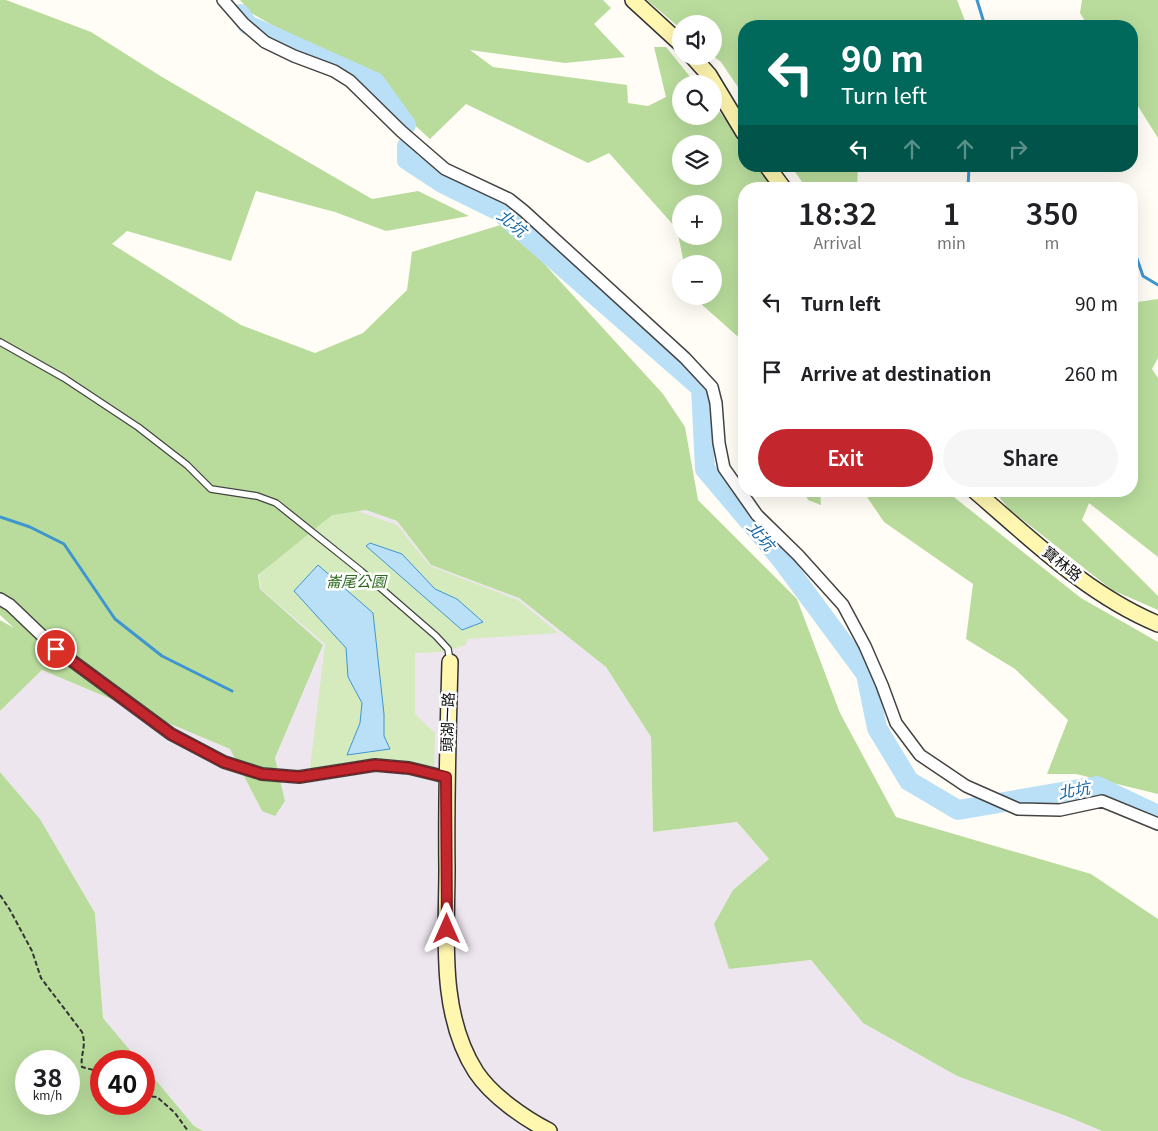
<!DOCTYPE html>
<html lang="en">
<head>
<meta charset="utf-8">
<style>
  :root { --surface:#fff; --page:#f6f6f6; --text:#202124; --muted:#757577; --accent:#c4262e }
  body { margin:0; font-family:Georgia,"Noto Sans TC",serif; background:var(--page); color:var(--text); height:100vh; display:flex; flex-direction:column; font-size:19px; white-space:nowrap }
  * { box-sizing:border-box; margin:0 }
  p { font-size:16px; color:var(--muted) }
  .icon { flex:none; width:28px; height:28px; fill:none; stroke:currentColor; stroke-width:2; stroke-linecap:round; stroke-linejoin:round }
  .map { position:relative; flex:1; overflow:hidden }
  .details { position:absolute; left:738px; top:182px; width:400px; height:315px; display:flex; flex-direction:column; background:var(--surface); border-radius:20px; box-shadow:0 5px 20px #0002 }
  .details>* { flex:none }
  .top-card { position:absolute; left:738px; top:20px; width:400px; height:152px; border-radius:20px; box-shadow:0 5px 20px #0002; background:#00695c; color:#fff; overflow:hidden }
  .fabs { position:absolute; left:672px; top:15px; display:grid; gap:10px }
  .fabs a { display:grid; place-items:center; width:50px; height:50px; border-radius:50%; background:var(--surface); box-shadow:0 5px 20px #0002; font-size:25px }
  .speed { position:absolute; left:15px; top:1050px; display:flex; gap:10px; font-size:25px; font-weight:700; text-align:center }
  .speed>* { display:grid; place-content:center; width:65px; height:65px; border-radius:50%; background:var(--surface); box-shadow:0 5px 20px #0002; line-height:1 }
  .speed small { font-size:12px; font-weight:400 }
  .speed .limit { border:8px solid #d22; background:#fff; color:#111 }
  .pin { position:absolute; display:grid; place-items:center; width:42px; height:42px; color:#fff; margin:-21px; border:2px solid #fff; border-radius:50%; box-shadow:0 1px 5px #0007 }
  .me { position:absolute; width:55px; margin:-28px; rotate:0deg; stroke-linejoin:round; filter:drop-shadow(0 0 4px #0008) }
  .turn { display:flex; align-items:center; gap:18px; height:105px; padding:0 20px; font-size:22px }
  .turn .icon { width:65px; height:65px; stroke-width:2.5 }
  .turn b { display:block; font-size:35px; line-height:42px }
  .lanes { display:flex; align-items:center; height:48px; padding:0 20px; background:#0003; justify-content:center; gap:25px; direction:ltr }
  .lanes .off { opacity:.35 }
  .eta { display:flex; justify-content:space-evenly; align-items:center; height:85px; text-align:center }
  .eta b { font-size:30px; font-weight:600; line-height:35px }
  .cta { display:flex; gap:10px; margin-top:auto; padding:10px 20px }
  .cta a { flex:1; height:58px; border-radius:30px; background:var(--accent); color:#fff; font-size:20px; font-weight:600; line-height:58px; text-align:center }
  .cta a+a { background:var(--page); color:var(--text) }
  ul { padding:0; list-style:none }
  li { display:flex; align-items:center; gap:15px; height:70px; padding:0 20px }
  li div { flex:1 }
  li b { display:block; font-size:19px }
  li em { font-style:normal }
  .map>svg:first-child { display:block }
  .industrial { fill:#eee6ef }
  .green { fill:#d5ebbd }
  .forest { fill:#b9dc9c; fill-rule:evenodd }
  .water { fill:#b9e0f7; stroke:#3f96cf }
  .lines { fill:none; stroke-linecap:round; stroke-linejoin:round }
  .stream { stroke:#3f96cf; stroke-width:3 }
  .river { stroke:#b9e0f7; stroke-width:20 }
  .lane-casing { stroke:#444; stroke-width:8 }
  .street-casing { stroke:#444; stroke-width:14 }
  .secondary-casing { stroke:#333; stroke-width:18 }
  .path { stroke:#333; stroke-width:2; stroke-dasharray:5 2.5; stroke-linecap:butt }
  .lane { stroke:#fff; stroke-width:5.5 }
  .street { stroke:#fff; stroke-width:11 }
  .secondary { stroke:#fff6b0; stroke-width:15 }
  .route-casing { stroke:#7f191e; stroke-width:12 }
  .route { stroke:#c4262e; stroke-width:9 }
  .labels { text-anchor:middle; stroke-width:5; stroke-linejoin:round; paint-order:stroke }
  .street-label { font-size:15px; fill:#111; stroke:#fff }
  .park-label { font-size:15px; font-style:italic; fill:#2f6b1f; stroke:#fff }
  .water-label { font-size:16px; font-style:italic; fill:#1768a6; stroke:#fff }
</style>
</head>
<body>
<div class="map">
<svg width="1158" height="1131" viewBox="0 0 1158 1131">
  <rect width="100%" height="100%" fill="#fffdf5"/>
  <path class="industrial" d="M366,510L397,521L431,565L519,598L606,667L651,737L653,832L737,822L769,859L733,890L729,969L811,960L863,1023L957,1076L1066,1116L1102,1131H203L194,1126L144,1066V1061H139L103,1018L95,913L40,819L0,772V711L42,670L230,749L262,811L285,801L275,758L323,645L260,589L258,575L332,515Z"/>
  <path class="green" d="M337,504L397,525L430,566L518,600L558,633L467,639L466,645L442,652L415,653V714L435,733L434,778L373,767L313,779L310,768L325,644L261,589L259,575Z"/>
  <g class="forest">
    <path d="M0,0H6L91,32L162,77L372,199L418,191L469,216L386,231L335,212L256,191L231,261L127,231L112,244L241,325L315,353L363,333L407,290L412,252L507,223L663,394L685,427L698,500L797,599L840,713L896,817L1091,874L1158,919V1131H1102L1066,1116L957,1076L863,1023L811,960L729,969L714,924L733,890L769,859L737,822L653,832L651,737L606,667L519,598L431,565L397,521L366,510L332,515L258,575L260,589L323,645L275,758L285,801L275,816L262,811L230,749L42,670L0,711V620L14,628L0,615Z"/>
    <path d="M240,0H603L611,8L594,24L625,57L565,63L470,50L493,67L627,85L628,103L648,106L666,97L654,47H666L696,84H681V116H714V105L744,143V166H759L774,189H744V342L692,296H714V264H684L677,229L609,153L588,163L466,104L430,139L357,73L251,13ZM681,144H714V176H681ZM681,204H714V236H681Z"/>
    <path d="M647,0H957L967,26H744V96L721,62L713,56L714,24H681V29Z"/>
    <path d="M1082,0H1158V138L1131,95V26H1088L1080,13Z"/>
    <path d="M791,166H858L857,189H807Z"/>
    <path d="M1158,299V358L1152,369L1158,378V557L1089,503L1082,520L1158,596V610L1112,590L1009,509L994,491H1131V303Z"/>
    <path d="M804,491H820L821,505L808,500Z"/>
    <path d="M863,491H950L955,498L1081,598L1158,642V794L1076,774H1047L1068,720L1015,669L966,639L973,584L884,522Z"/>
    <path d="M0,772L40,819L95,913L103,1018L139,1061H101V1104H144V1066L194,1126L203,1131H0ZM26,1061H69V1104H26Z"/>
  </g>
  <g class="water">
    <path d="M370,543L402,554L435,589L457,599L483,622L462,630L366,546Z"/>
    <path d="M318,565L373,613L384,714V736L390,749L347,755L360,723L362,703L348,677L346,648L294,591Z"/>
  </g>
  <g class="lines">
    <g class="stream">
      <path d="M977,0L985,26"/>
      <path d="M968,189L969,166"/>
      <path d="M1131,253H1135L1143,276L1158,285"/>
      <path d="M0,517L30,527L64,544L115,619L162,656L232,691"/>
    </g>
    <g class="river">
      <path d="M240,14L248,25L375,82L406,125"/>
      <path d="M407,146V160L442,183L499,211L701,388L705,469L781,559L866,674L877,728L909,781L958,810L1097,786L1158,815"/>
    </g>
    <g class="lane-casing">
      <path id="lane" d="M0,342L64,378L138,427L187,465L211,489L257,496L276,503L361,571L436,636L448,649L450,661"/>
    </g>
    <g class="street-casing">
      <g id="street">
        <path d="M223,0L244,24L265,42L294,56L334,71L350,81L401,131L445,169L509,199L524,211L685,358L712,387L716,403L719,443L724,468L757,515L798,555L843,605L865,646L882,685L896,723L920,755L966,786L1018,809L1060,810L1102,801L1158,824"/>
        <path d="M0,599L10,605L56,649L171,734L224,762L262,774L299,777L375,765L409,768L446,777"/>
      </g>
    </g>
    <g class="secondary-casing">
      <g id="secondary">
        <path d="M633,0L681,44"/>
        <path d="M692,56L709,75L744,133"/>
        <path d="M767,166L784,189"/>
        <path d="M975,491C1032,540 1088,595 1158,624"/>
        <path d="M450,662C448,731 446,799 447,868C447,935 438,1013 476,1072C492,1096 524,1118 549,1131"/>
      </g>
    </g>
    <g class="path">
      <path d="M0,895L10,910L32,951L41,978L82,1032C87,1047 80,1054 82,1067L101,1072"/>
      <path d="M144,1096L157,1097L175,1113L188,1131"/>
    </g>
    <use href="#lane" class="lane"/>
    <use href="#street" class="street"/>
    <use href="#secondary" class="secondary"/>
  </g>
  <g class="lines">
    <g class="route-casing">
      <path id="route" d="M56,649L171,734L224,762L262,774L299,777L375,765L409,768L446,777L447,929"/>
    </g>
    <use href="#route" class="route"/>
  </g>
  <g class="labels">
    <g class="street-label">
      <text transform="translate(1062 564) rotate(39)" y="5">寶林路</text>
      <text transform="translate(448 722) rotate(-88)" y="5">頭湖一路</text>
    </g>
    <g class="park-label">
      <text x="356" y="587">崙尾公園</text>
    </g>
    <g class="water-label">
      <text transform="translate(512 223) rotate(39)" y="6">北坑</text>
      <text transform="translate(761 536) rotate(50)" y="6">北坑</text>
      <text transform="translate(1074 790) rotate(-10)" y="6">北坑</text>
    </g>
  </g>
</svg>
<div class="fabs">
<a><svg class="icon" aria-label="sound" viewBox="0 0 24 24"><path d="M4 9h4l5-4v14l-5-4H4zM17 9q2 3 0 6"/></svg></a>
<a><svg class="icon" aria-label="search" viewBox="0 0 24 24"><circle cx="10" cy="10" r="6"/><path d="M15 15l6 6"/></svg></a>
<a><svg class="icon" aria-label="layers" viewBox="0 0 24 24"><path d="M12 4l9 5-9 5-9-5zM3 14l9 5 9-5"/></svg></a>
<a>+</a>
<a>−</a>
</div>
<div class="speed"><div>38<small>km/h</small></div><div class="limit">40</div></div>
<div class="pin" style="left:56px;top:649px;background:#d93025"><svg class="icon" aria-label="arrive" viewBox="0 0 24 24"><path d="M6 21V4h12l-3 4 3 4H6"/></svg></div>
<svg class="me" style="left:447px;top:929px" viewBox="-20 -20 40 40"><path d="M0-17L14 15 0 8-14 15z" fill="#c4262e" stroke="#fff" stroke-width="4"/></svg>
<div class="top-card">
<div class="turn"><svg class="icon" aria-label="left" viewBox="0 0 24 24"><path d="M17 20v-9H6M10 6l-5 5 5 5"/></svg><div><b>90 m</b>Turn left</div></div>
<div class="lanes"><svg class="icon" aria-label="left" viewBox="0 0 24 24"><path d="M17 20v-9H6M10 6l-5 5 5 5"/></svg><svg class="icon off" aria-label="ahead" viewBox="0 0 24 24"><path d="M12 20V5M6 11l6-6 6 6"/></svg><svg class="icon off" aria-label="ahead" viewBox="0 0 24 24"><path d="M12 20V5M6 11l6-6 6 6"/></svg><svg class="icon off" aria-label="right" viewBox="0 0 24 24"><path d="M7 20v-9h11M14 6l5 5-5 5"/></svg></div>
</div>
<section class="details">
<div class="eta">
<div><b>18:32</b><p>Arrival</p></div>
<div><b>1</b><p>min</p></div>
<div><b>350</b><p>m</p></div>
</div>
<ul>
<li><svg class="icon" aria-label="left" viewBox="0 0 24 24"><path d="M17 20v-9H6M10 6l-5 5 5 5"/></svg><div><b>Turn left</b></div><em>90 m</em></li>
<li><svg class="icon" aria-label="arrive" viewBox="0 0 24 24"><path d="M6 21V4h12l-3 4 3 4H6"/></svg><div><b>Arrive at destination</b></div><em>260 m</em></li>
</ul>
<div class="cta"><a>Exit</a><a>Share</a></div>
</section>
</div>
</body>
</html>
